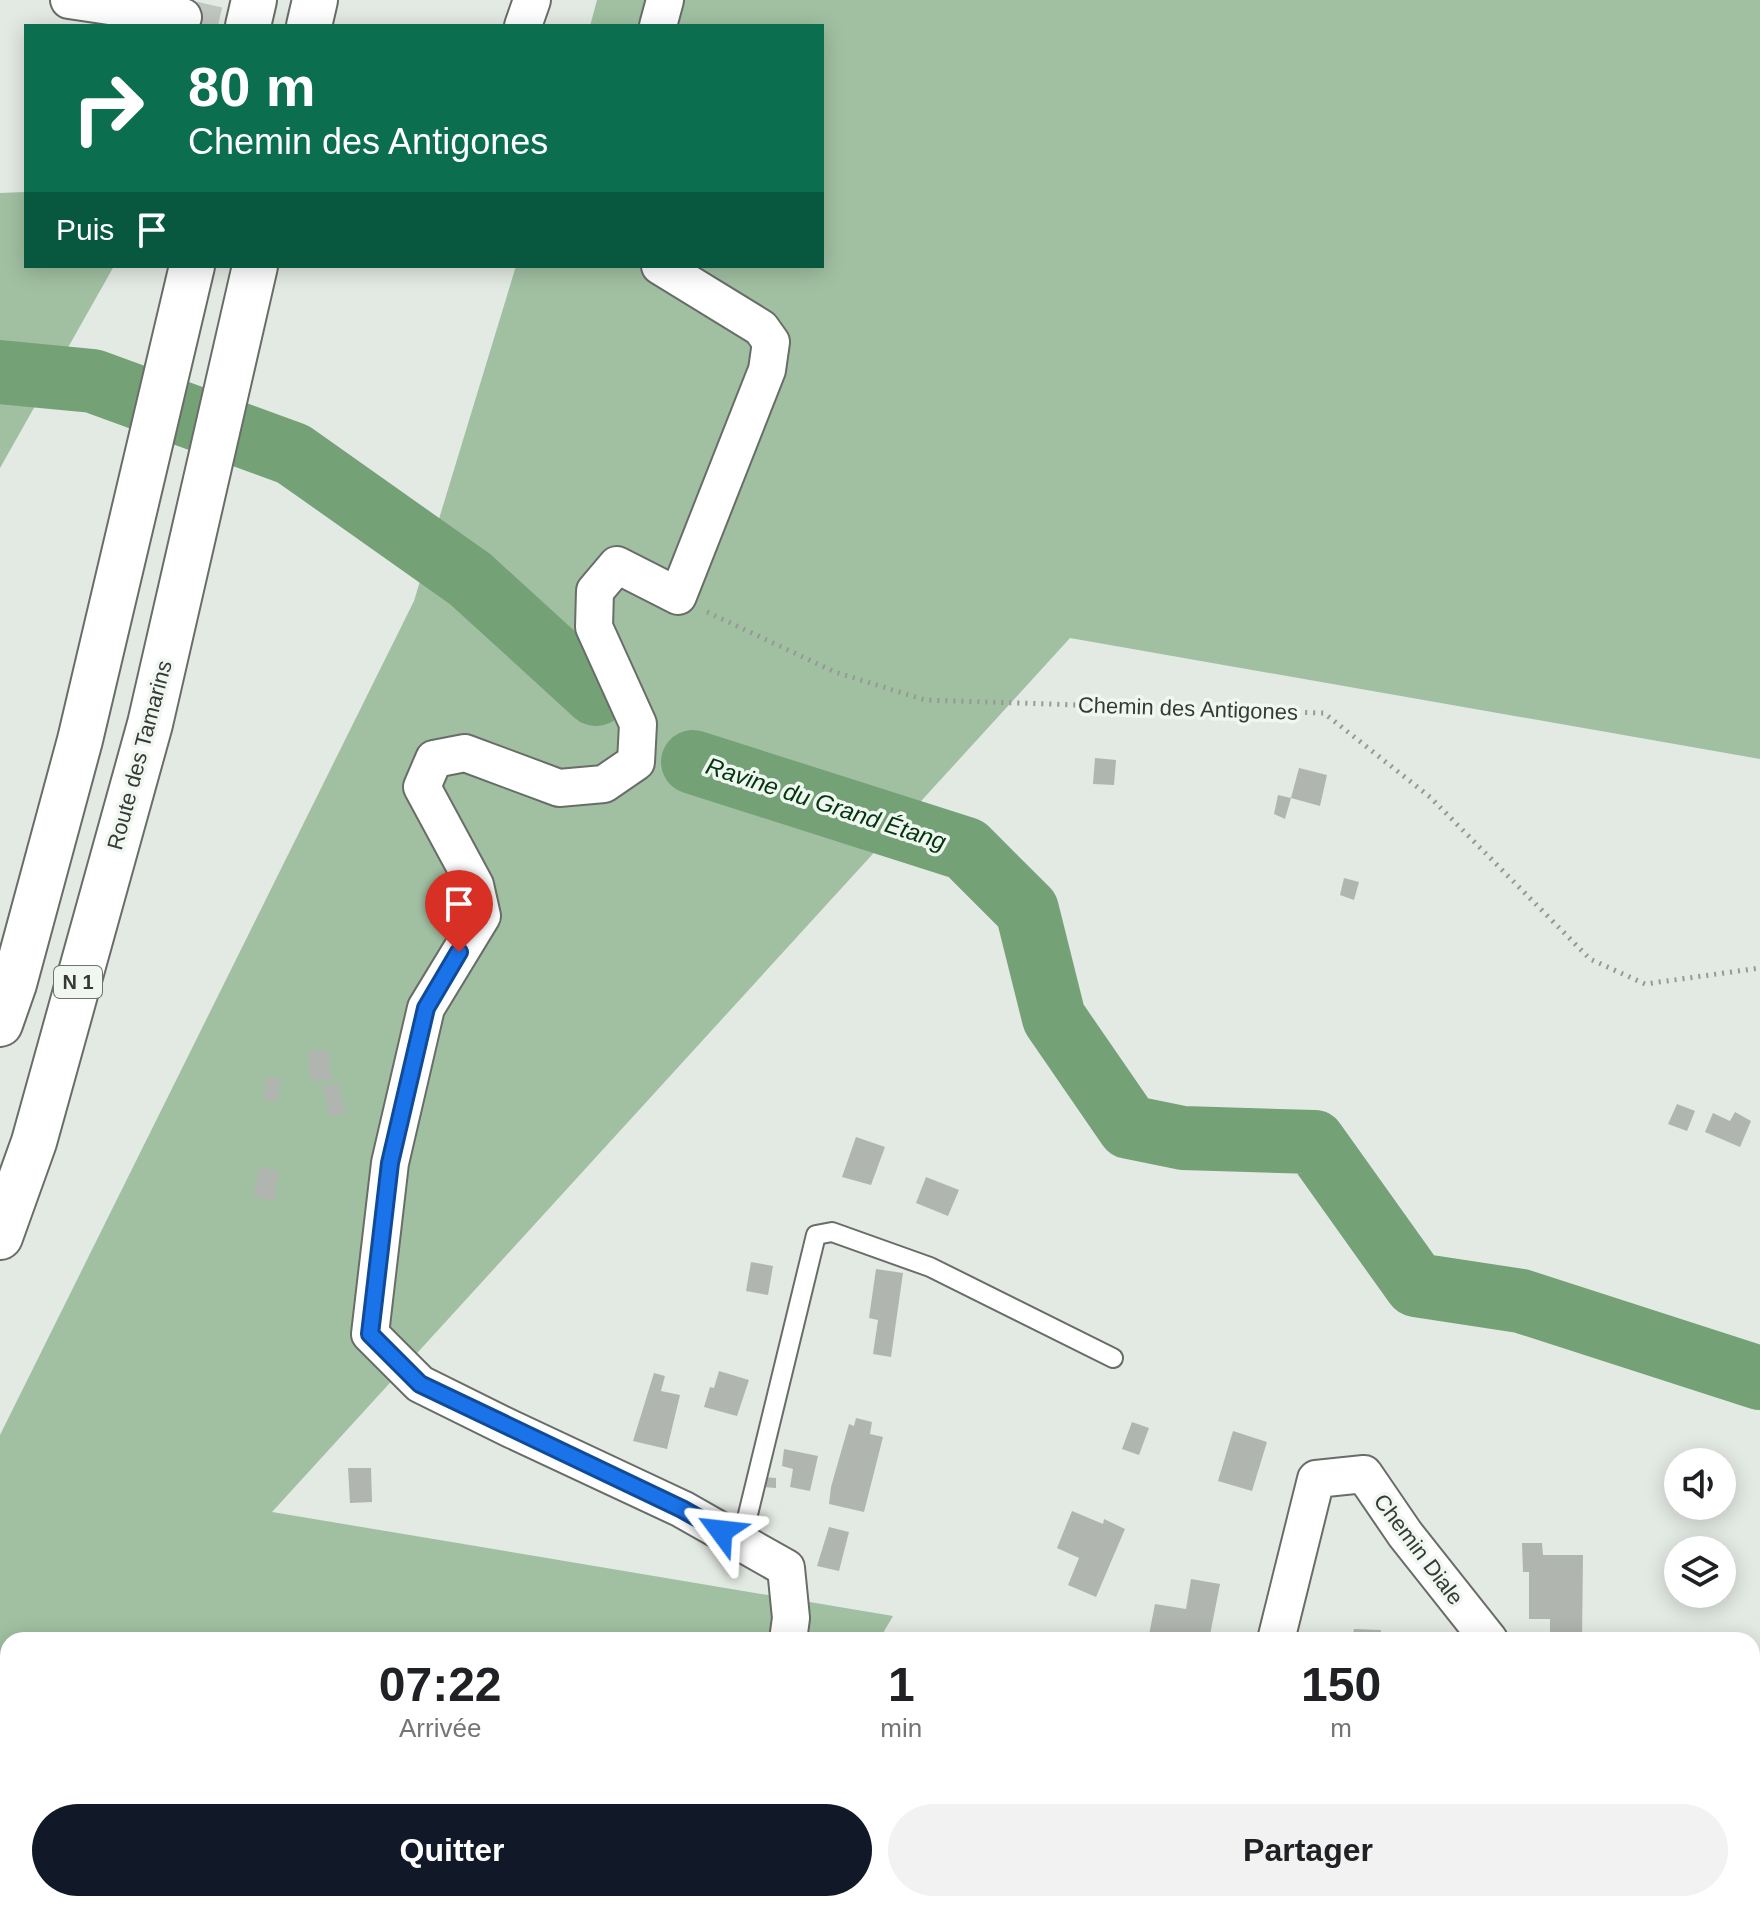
<!DOCTYPE html>
<html lang="fr">
<head>
<meta charset="utf-8">
<style>
  :root { --surface:#fff; --page:#f2f2f2; --text:#202124; --muted:#757577; --accent:#111827 }
  body { margin:0; font-family:Arial,sans-serif; background:var(--page); color:var(--text); height:100vh; display:flex; flex-direction:column; font-size:30px; white-space:nowrap }
  * { box-sizing:border-box; margin:0 }
  p { font-size:26px; color:var(--muted) }
  .icon { flex:none; width:44px; height:44px; fill:none; stroke:currentColor; stroke-width:2; stroke-linecap:round; stroke-linejoin:round }
  .map { position:relative; flex:1; overflow:hidden }
  .sheet { position:absolute; left:0px; top:1632px; width:1760px; height:280px; display:flex; flex-direction:column; background:var(--surface); border-radius:24px 24px 0 0; box-shadow:0 4px 20px #0003 }
  .sheet>* { flex:none }
  .guide { position:absolute; left:24px; top:24px; width:800px; height:244px; border-radius:0px; box-shadow:0 4px 20px #0003; background:#0b6e4f; color:#fff; overflow:hidden }
  .fabs { position:absolute; left:1664px; top:1448px; display:grid; gap:16px }
  .fabs a { display:grid; place-items:center; width:72px; height:72px; border-radius:50%; background:var(--surface); box-shadow:0 4px 20px #0003; font-size:40px }
  .pin { position:absolute; display:grid; place-items:center; width:68px; height:68px; color:#fff; margin:-82px -34px; border-radius:50% 50% 50% 0; rotate:-45deg; box-shadow:0 0 8px #0007 }
  .pin .icon { rotate:45deg }
  .me { position:absolute; width:88px; margin:-44px; rotate:300deg; stroke-linejoin:round; filter:drop-shadow(0 0 6px #0008) }
  .turn { display:flex; align-items:center; gap:28px; height:168px; padding:0 32px; font-size:36px }
  .turn .icon { width:104px; height:104px; stroke-width:2.5 }
  .turn b { display:block; font-size:56px; line-height:68px }
  .then { display:flex; align-items:center; height:76px; padding:0 32px; background:#0003; gap:16px; font-size:30px }
  .eta { display:flex; justify-content:space-evenly; align-items:center; height:136px; text-align:center }
  .eta b { font-size:48px; font-weight:700; line-height:56px }
  .cta { display:flex; gap:16px; margin-top:auto; padding:16px 32px }
  .cta a { flex:1; height:92px; border-radius:48px; background:var(--accent); color:#fff; font-size:32px; font-weight:700; line-height:92px; text-align:center }
  .cta a+a { background:var(--page); color:var(--text) }
  .map>svg:first-child { display:block }
  .green { fill:#a1c0a2 }
  .lines { fill:none; stroke-linecap:round; stroke-linejoin:round }
  .river { stroke:#75a177; stroke-width:64 }
  .building { fill:#b0b5b0 }
  .minor-tunnel { stroke:#c1c6c1; stroke-width:36; stroke-dasharray:36 18; stroke-linecap:butt }
  .service-casing { stroke:#686d68; stroke-width:22 }
  .minor-casing { stroke:#686d68; stroke-width:40 }
  .trunk-casing { stroke:#686d68; stroke-width:48 }
  .path { stroke:#959995; stroke-width:5; stroke-dasharray:2 6; stroke-linecap:butt }
  .service { stroke:#fff; stroke-width:18 }
  .minor { stroke:#fff; stroke-width:36 }
  .trunk { stroke:#fff; stroke-width:44 }
  .route-casing { stroke:#114b97; stroke-width:20 }
  .route { stroke:#1a73e8; stroke-width:14 }
  .labels { text-anchor:middle; stroke-width:7; stroke-linejoin:round; paint-order:stroke }
  .shield { fill:#f0f7f1; stroke:#6e726f; stroke-width:2 }
  .shield-label { font-size:20px; font-weight:bold; fill:#373937 }
  .street-label { font-size:22px; fill:#373937; stroke:#f0f7f1 }
  .water-label { font-size:24px; font-style:italic; fill:#02360d; stroke:#f0f7f1 }
</style>
</head>
<body>
<div class="map">
<svg width="1760" height="1912" viewBox="0 0 1760 1912">
  <rect width="100%" height="100%" fill="#e3e9e3"/>
  <g class="green">
    <path d="M597,0H1760V759L1070,638L272,1512L893,1616L879,1640H8V1904H724L719,1912H0V1435L414,601L516,266H822V26H590Z"/>
    <path d="M26,192V266H114L0,468V193Z"/>
  </g>
  <g class="lines">
    <g class="river">
      <path d="M0,372L93,381L293,454L470,579L596,694"/>
      <path d="M693,762L966,849L1027,910L1054,1018L1129,1127L1183,1138L1314,1142L1416,1285L1521,1301L1760,1378"/>
    </g>
  </g>
  <g class="building">
    <path d="M1095,758L1116,760L1114,785L1093,784Z"/>
    <path d="M1299,768L1327,775L1320,806L1291,798Z"/>
    <path d="M1278,795L1291,798L1285,819L1274,814Z"/>
    <path d="M1344,878L1359,882L1354,900L1340,895Z"/>
    <path d="M328,1050L332,1080L311,1081L307,1051Z"/>
    <path d="M266,1077L281,1078L278,1101L263,1100Z"/>
    <path d="M338,1083L346,1113L329,1117L322,1086Z"/>
    <path d="M1677,1104L1695,1111L1687,1131L1668,1124Z"/>
    <path d="M1735,1112L1751,1121L1740,1147L1705,1132L1713,1113L1730,1121Z"/>
    <path d="M856,1137L885,1147L871,1185L842,1177Z"/>
    <path d="M259,1167L279,1171L274,1201L254,1197Z"/>
    <path d="M926,1177L959,1190L948,1216L916,1203Z"/>
    <path d="M751,1262L773,1266L768,1295L746,1291Z"/>
    <path d="M876,1269L903,1273L891,1357L873,1354L878,1320L869,1318Z"/>
    <path d="M719,1371L749,1380L737,1416L704,1407L710,1387L714,1388Z"/>
    <path d="M654,1373L665,1376L661,1391L680,1395L667,1449L633,1441Z"/>
    <path d="M856,1418L872,1422L870,1434L883,1437L864,1512L829,1504L831,1487L849,1424L854,1426Z"/>
    <path d="M1132,1422L1149,1428L1139,1455L1122,1449Z"/>
    <path d="M1233,1431L1267,1442L1252,1491L1218,1481Z"/>
    <path d="M784,1449L818,1456L810,1491L790,1487L793,1469L782,1466Z"/>
    <path d="M348,1468H371L372,1502L350,1503Z"/>
    <path d="M762,1477L776,1478V1488L763,1487Z"/>
    <path d="M1072,1511L1103,1524L1104,1519L1125,1529L1096,1597L1068,1585L1079,1558L1057,1548Z"/>
    <path d="M829,1527L849,1532L839,1571L817,1566Z"/>
    <path d="M1522,1543H1542L1543,1555H1583L1582,1640L1550,1639V1619H1529V1572H1523Z"/>
    <path d="M1191,1579L1220,1584L1209,1640H1148L1155,1604L1186,1609Z"/>
    <path d="M1354,1629L1381,1630L1380,1640H1352Z"/>
    <path d="M1257,1904H1324L1326,1905L1323,1912H1253Z"/>
  </g>
  <g class="lines">
    <path class="minor-tunnel" d="M183,17L222,26"/>
    <g class="service-casing">
      <path id="service" d="M741,1543L816,1235L832,1232L930,1267L1113,1358"/>
    </g>
    <g class="minor-casing">
      <g id="minor">
        <path d="M69,0L183,17"/>
        <path d="M523,26L532,0"/>
        <path d="M658,26L665,0"/>
        <path d="M660,266L761,328L771,342L767,370L678,596L617,565L595,591L594,627L638,724L636,762L604,784L559,788L465,753L434,759L422,787L475,885L482,916L426,1008L390,1163L370,1334L420,1384L511,1429L682,1509L786,1568L791,1618L788,1640"/>
        <path d="M1276,1640L1316,1479L1364,1474L1405,1534L1489,1640"/>
        <path d="M1044,1904L1061,1912"/>
        <path d="M1509,1904L1511,1912"/>
        <path d="M1153,1912L1155,1904"/>
      </g>
    </g>
    <g class="trunk-casing">
      <g id="trunk">
        <path d="M248,26L254,0"/>
        <path d="M309,26L315,0"/>
        <path d="M0,1024L14,984L80,740L192,266"/>
        <path d="M0,1237L34,1142L150,724L255,266"/>
      </g>
    </g>
    <path class="path" d="M707,612L835,672L925,700L1324,713L1430,797L1590,959L1645,984L1760,968"/>
    <use href="#service" class="service"/>
    <use href="#minor" class="minor"/>
    <use href="#trunk" class="trunk"/>
  </g>
  <g class="lines">
    <g class="route-casing">
      <path id="route" d="M459,952L426,1008L390,1163L370,1334L420,1384L682,1509L721,1531"/>
    </g>
    <use href="#route" class="route"/>
  </g>
  <g class="labels">
    <rect class="shield" x="54" y="966" width="48" height="32" rx="6"/>
    <g class="shield-label">
      <text x="78" y="989">N 1</text>
    </g>
    <g class="street-label">
      <text transform="translate(1188 708) rotate(2)" y="8">Chemin des Antigones</text>
      <text transform="translate(139 755) rotate(-75)" y="8">Route des Tamarins</text>
      <text transform="translate(1419 1549) rotate(53)" y="8">Chemin Diale</text>
    </g>
    <g class="water-label">
      <text transform="translate(826 804) rotate(18)" y="8">Ravine du Grand Étang</text>
    </g>
  </g>
</svg>
<div class="fabs">
<a><svg class="icon" aria-label="sound" viewBox="0 0 24 24"><path d="M4 9h4l5-4v14l-5-4H4zM17 9q2 3 0 6"/></svg></a>
<a><svg class="icon" aria-label="layers" viewBox="0 0 24 24"><path d="M12 4l9 5-9 5-9-5zM3 14l9 5 9-5"/></svg></a>
</div>
<div class="pin" style="left:459px;top:952px;background:#d93025"><svg class="icon" aria-label="arrive" viewBox="0 0 24 24"><path d="M6 21V4h12l-3 4 3 4H6"/></svg></div>
<svg class="me" style="left:721px;top:1531px" viewBox="-20 -20 40 40"><path d="M0-17L14 15 0 8-14 15z" fill="#1a73e8" stroke="#fff" stroke-width="4"/></svg>
<div class="guide">
<div class="turn"><svg class="icon" aria-label="right" viewBox="0 0 24 24"><path d="M7 20v-9h11M14 6l5 5-5 5"/></svg><div><b>80 m</b>Chemin des Antigones</div></div>
<div class="then">Puis<svg class="icon" aria-label="arrive" viewBox="0 0 24 24"><path d="M6 21V4h12l-3 4 3 4H6"/></svg></div>
</div>
<section class="sheet">
<div class="eta">
<div><b>07:22</b><p>Arrivée</p></div>
<div><b>1</b><p>min</p></div>
<div><b>150</b><p>m</p></div>
</div>
<div class="cta"><a>Quitter</a><a>Partager</a></div>
</section>
</div>
</body>
</html>
